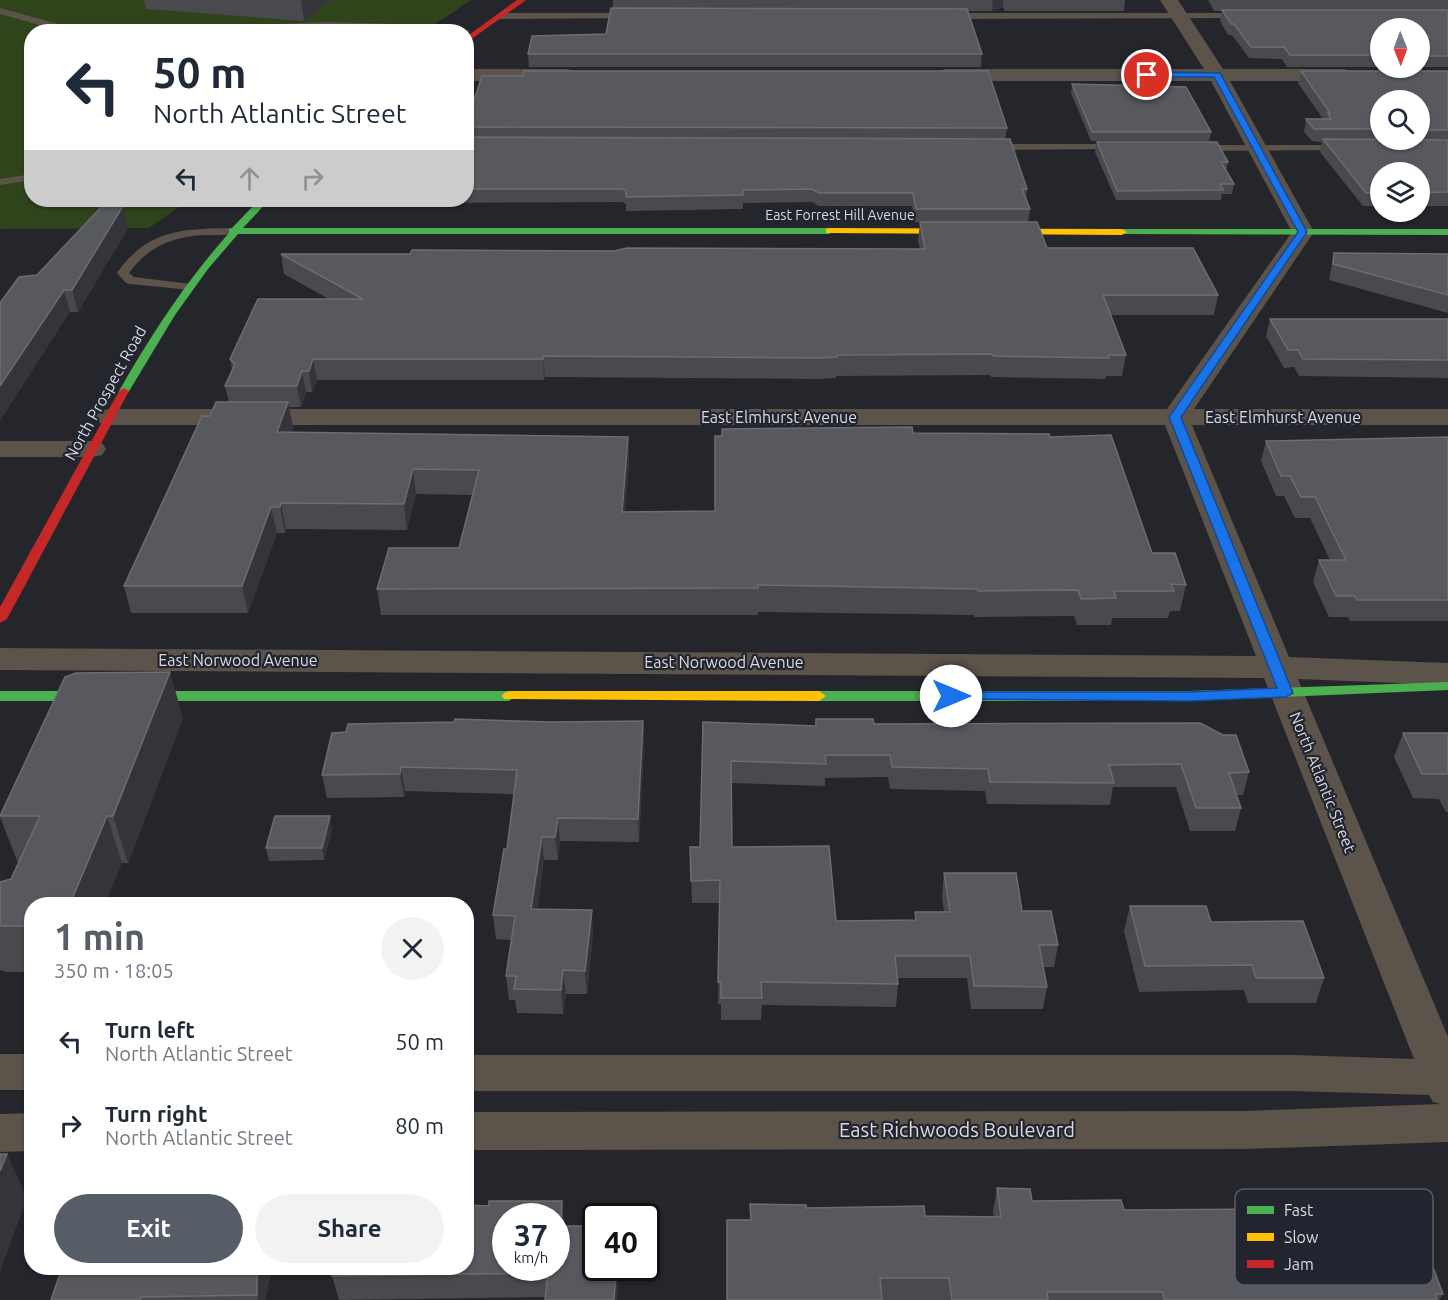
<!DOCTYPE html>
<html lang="en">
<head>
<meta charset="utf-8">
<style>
  :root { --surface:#fff; --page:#f2f2f3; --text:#1f2937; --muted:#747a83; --accent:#565d67 }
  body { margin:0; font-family:Ubuntu,sans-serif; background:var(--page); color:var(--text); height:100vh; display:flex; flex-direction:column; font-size:22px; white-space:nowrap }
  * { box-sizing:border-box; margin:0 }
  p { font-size:20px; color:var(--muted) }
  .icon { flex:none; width:33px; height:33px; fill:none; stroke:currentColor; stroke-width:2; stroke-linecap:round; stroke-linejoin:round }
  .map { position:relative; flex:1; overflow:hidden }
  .sheet { position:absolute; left:24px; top:897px; width:450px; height:378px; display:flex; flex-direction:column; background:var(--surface); border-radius:24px; box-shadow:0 2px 4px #0004 }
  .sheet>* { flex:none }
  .top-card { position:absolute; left:24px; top:24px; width:450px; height:183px; border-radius:24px; box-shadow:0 2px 4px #0004; background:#fff; color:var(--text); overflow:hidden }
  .needle { width:39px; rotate:179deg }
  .tools { position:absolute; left:1370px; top:18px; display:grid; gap:12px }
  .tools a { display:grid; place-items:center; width:60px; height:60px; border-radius:50%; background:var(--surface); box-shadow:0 2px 4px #0004; font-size:30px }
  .speed { position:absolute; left:492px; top:1203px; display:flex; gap:12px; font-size:30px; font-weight:700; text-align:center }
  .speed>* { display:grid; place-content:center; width:78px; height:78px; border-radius:50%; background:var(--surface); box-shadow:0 2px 4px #0004; line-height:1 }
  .speed small { font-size:15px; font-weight:400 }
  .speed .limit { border:3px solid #111; border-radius:9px; background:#fff; color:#111 }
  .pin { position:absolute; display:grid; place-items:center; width:51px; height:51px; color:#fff; margin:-26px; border:3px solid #fff; border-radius:50%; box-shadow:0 2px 6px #0007 }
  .me { position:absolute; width:66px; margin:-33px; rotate:90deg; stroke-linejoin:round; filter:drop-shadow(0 0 4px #0008) }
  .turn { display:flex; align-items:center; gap:21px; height:126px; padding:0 30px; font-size:27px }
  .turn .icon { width:78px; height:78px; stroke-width:2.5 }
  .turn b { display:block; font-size:42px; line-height:51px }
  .lanes { display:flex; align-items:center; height:57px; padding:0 30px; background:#0003; justify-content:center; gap:30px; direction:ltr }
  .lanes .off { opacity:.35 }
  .round { display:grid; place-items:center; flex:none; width:63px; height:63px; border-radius:32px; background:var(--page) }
  .summary { display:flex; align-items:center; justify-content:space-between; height:102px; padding:0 30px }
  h1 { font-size:36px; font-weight:600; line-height:45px; color:var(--accent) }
  .primary-button { display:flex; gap:12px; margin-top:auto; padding:12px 30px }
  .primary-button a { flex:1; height:69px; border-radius:36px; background:var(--accent); color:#fff; font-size:24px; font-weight:600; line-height:69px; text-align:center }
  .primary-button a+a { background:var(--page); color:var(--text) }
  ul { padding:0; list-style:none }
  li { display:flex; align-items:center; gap:18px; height:84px; padding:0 30px }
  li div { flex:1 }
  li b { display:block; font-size:22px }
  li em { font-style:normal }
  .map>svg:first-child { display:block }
  .green { fill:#30441c }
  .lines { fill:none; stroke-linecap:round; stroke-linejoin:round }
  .lane { fill:#5c534a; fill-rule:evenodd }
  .street { fill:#5c534a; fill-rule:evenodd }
  .fast { fill:#4caf50; fill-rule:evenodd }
  .slow { fill:#ffc107; fill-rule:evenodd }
  .jam { fill:#c62828; fill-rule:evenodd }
  .wall { fill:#49494e; fill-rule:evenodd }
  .shaded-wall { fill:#34343a }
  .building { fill:#58595e; stroke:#6c6d73; stroke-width:1.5; fill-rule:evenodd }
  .route { fill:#1a73e8; stroke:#114b97; stroke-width:1.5 }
  .labels { text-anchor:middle; stroke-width:4.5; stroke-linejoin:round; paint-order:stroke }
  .far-street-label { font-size:14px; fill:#d9dbe2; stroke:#22252f }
  .street-label { font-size:16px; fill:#d9dbe2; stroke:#22252f }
  .near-street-label { font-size:20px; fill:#d9dbe2; stroke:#22252f }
  .key { fill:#22252f; stroke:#595c65; stroke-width:1.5 }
  .key-label { font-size:16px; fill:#d9dbe2 }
</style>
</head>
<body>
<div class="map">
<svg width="1448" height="1300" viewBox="0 0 1448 1300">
  <rect width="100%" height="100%" fill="#25262c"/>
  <path class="green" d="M0,0H471L425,31L32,32V200H189L149,228L0,229Z"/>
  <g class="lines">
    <g class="lane">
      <path d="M0,8L58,24L98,32L57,30L0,14Z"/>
      <path d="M631,13L634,14V18L500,19L496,16L500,13Z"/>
      <path d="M1243,13L1247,16L1246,18L948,19L944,16L948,13Z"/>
      <path d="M327,22L397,24L466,29L470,32L466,35V32L327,27L185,32L223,26Z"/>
      <path d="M1117,144L1122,147L1121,149L992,150L987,147L992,144Z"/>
      <path d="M1342,145L1346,146V150L1199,151L1194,148L1199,145Z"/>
      <path d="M32,174V180L0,185V179Z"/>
      <path d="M232,228L236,229V233C225,236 214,235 203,235C171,237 148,247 129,273L134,277L191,284V290L130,284L126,283L117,273C148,229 182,229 232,228Z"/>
    </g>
    <g class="street">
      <path d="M1160,0H1178L1223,69H1344L1351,71L1353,75L1351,79L1344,81H1230L1314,232L1194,409H1448V425H1192L1289,657L1448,663V685L1298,679L1448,1037V1142L1245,1149L466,1150V1112L1245,1111L1440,1104L1433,1102L1429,1095L1293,1091H466V1055H1293L1414,1059L1264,678L0,670V648L1256,656L1165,425H110L100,423L96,417L100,411L110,409H1167L1292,232L1211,81H946L939,79L937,75L939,71L946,69H1204Z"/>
      <path d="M466,69H567L574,71L576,75L574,79L567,81H466Z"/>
      <path d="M0,441H92L102,443L106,449L102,455L92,457H0Z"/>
      <rect x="0" y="1054" width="32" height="36"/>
      <path d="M32,1113V1151L0,1152V1114Z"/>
    </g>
    <g class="fast">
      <path d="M259,200H269L243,228H829L834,231L829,234H238L208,269L175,315L128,393H120L119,391C151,335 186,281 229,233V229L232,228Z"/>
      <path d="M1122,229H1448V235L1119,234V230Z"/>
      <path d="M1448,682V690L1189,701H819L812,696L819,691H1189Z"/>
      <path d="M0,691H509L516,696L509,701H0Z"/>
    </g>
    <g class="slow">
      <path d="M829,228L1122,229L1127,232L1122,235L826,233V229Z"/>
      <path d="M509,691H819L826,696L819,701L504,699L502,696L504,693Z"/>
    </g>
    <g class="jam">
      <path d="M517,0H526L466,43V37Z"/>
      <path d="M124,388L129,391L7,619L0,623V607L119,391Z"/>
    </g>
  </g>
  <g class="wall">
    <path d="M144,0H330L304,21L146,9Z"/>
    <path d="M613,0H1125L1124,11H1005L1003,7L992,11H968L982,54L981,67H529L528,54L606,34L613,8Z"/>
    <path d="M1208,0H1448V67H1419V28H1380V67H1287L1282,59L1249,58L1232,35H1228L1220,21L1222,11H1214Z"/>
    <path d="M1301,71H1448V206H1419V172H1380V206H1363L1320,152L1322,142L1312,141L1304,132L1306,119H1323L1298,83ZM1380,100H1419V140H1380Z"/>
    <path d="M1072,84L1211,132L1209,141H1091L1071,93Z"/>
    <path d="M466,106L1007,128L1005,139L1027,189L1026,198L1030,209L1028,222L1047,248L1218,295L1214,315H1110L1126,355L1122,376H1106L1105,379L991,377L990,375L836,376V378L819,379L545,377L544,380H317L312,392H306L301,407H289L293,427L291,433L628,437L629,462L625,512L715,511L913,433L1050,437L1152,553L1186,585L1180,611H1170L1168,618H1112L1111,625H1077L1074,616L974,617V615L758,612V615H381L377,589L459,548L472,495L416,494L407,530L286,529L285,533H277L248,613H131L124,586L210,416L229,402L225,386L232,370L230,359L329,299L284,274L281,254H410L614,251L920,249L918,241L920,222H915L912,206H819L812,202L743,203V209L626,211V204L622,202L431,203V200H466Z"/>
    <path d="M1097,142L1228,162L1226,171L1234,184L1232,194H1222L1221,200H1116L1095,152Z"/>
    <path d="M128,228L78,312H70L37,275Z"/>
    <path d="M1334,253L1448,254V313L1329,280Z"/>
    <path d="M1270,319H1448V378L1299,376L1294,367L1284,368L1266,336Z"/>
    <path d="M1448,437V621H1350L1348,617H1329L1313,582L1319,560H1330L1310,518H1295L1284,496H1276L1261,461L1266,441Z"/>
    <path d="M183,718L128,863H122L32,904V972H6L0,970V882L11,879L19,863H18L0,817Z"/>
    <path d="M816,719L874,724L1249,772L1243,795H1236L1241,808L1235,831H1190L1176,787H1113L1110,805L987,804L985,791L890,789L888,777L825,778V786L731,783L732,847L836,921L915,920V912H944L942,896L944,873L1022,911L1058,945L1054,967H1043L1047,987L1043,1009H971L967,978H898V984L896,1007L762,1005L761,1020H721V1004H718L720,903H692L690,847H700L703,722L815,726Z"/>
    <path d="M643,721L644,744L639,842L560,841L558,860H544L537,909L593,934L587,994H566L563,1014L517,1013L515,1000H509L506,976L512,940L496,939L493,915L507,849L514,794L405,791L404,797L327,798L322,775L346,732L552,722Z"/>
    <path d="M1403,733H1448V812H1446L1439,799L1413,798L1394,757Z"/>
    <path d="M332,829L324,860L269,861L266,848Z"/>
    <path d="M1130,906L1211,922L1324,978L1316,1003H1248L1244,990L1139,992L1124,931Z"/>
    <path d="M997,1188L1032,1201L1124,1210L1443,1294L1439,1300H727L750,1220V1204L925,1216L994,1217L993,1211Z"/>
    <path d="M565,1226L618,1268L617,1300H545L546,1297L339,1300L332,1276Z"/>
    <path d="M272,1268L265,1300H51Z"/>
  </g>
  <g class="shaded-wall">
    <path d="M301,0H330L304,21Z"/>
    <path d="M993,0H1003V7L992,11Z"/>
    <path d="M123,206L128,228L78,312L72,290Z"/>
    <path d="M64,290L70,312L0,421V386Z"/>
    <path d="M543,356L545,377L544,380L543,359Z"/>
    <path d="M313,359L317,380L312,392L309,371Z"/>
    <path d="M302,371L306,392L301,407L297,386Z"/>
    <path d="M288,402L293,427L281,458L277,432Z"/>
    <path d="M628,437L629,462L623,538L622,512Z"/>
    <path d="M413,469L416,494L407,530L404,504Z"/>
    <path d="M281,503L286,529L285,533L280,507Z"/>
    <path d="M271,507L277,533L248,613L242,586Z"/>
    <path d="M170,672L183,718L128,863L113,816Z"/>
    <path d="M643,721L644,744L639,842L638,819Z"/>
    <path d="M401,767L405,791L404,797L400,774Z"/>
    <path d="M107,816L122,863L105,904H70Z"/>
    <path d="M330,816L332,829L324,860L322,848Z"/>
    <path d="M558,818L560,841L558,860L555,837Z"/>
    <path d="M542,837L544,860L534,933L531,909Z"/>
    <path d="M592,910L593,934L587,994L585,971Z"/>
    <path d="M563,970L566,994L563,1014L561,990Z"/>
    <path d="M7,1154L27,1198L0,1272V1171Z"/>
    <path d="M562,1201L565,1226H561Z"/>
    <path d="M259,1268H272L265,1300H258L257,1295V1277Z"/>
    <path d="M616,1268H618L617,1300H614Z"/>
  </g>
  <g class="building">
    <path d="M611,8L967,9L982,54H528L532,36L606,34Z"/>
    <path d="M1222,10H1448V56H1419V28H1380V55H1290L1284,47H1251L1234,24H1231Z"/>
    <path d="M524,71H988L1007,128L466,127V106H472L482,76H523Z"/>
    <path d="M1301,71H1448V130H1419V100H1380V129H1314L1306,119H1331L1328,113H1330Z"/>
    <path d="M1072,84L1186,87L1211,132H1092Z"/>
    <path d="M466,137L1010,139L1027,189H1022L1030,209H916L913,193H819L812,189L743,190V195L626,197V190L621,189H466Z"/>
    <path d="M1323,139L1448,140V192L1419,193V172H1380V193H1366Z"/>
    <path d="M1097,142H1217L1228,162H1221L1234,184H1220L1223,190L1117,191Z"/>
    <path d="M108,200H114L123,206L72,290H64L0,386V303L19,277L37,275Z"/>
    <path d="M920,222H1037L1047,248H1193L1218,295H1103L1126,355H1108L1109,358L993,356L992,354L837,355V357L819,358L543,356V359H313L309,371H302L297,386H225L235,364L230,359L258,299H363L281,254H410L412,250L614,251L627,248L925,249Z"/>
    <path d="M1334,253L1448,254V295L1333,264Z"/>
    <path d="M1270,319H1448V360L1303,359L1298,350H1288Z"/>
    <path d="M216,402H288L277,432L628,437L622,512L715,511V436H722V429L912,427L913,433L1049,434L1050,437L1111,435L1152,553H1175L1186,585L1171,584L1174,591H1114L1116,598L1081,599L1078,590L978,591L977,589L758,585V588L377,589L389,548H459L479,470L413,469L404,504L281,503L280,507H271L242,586H124L202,416H210Z"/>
    <path d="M1448,437V600H1357L1355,596H1336L1319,560H1346L1315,497H1301L1290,476H1281L1266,441Z"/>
    <path d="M170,672L113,816H107L70,904H32V926H0V882L11,879L40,816H0L65,677L76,673Z"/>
    <path d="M455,719L552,722L643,721L638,819L558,818L555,837H542L531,909L592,910L585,971L563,970L561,990L514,989L516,976H506L515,916L493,915L504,849H507L517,770L401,767L400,774L322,775L332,733L346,732L348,724L454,722Z"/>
    <path d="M816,719H873L874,724L1200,723L1223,735H1236L1249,772L1229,773L1241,808H1196L1181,764L1109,765L1114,783L990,782L988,769L892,767L890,755H825L826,764L731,761L732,847L829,846L836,921L916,920L915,912H950L944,873H1016L1022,911H1051L1058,945H1039L1047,987L974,986L970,956H895L898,984L761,982L762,998H721V982H718L720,880L691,881L690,847H700L703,722L816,726Z"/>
    <path d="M1403,733H1448V774H1422Z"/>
    <path d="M275,816H330L322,848H266Z"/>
    <path d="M1130,906H1206L1211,922L1303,921L1324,978H1256L1252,965L1145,966Z"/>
    <path d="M0,1154H7L0,1171Z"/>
    <path d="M997,1188L1030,1189L1032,1201L1121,1200L1124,1210L1411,1208L1443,1294H1435L1437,1300H1164L1163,1292H1047L1048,1300H952L949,1278H880L882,1300H727V1220H751L750,1204L806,1205V1208L924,1206L925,1216L1001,1217Z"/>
    <path d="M489,1201H562L561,1226H596V1268H616L614,1300H545L548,1273L332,1276L334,1268H466V1205L489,1206ZM506,1216H556V1268H506Z"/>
    <path d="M62,1268H259L257,1277V1295L141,1297L140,1300H51Z"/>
  </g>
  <path class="route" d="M1147,72L1220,73L1307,232L1181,417L1293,693L1286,697L1189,701L946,699L944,696L951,692H1189L1277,688L1169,417L1298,232L1214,77H1144V73Z"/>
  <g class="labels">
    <g class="far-street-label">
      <text x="840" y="220">East Forrest Hill Avenue</text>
    </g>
    <g class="street-label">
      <text transform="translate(105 393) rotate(-61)" y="6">North Prospect Road</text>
      <text x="779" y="423">East Elmhurst Avenue</text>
      <text x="1283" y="423">East Elmhurst Avenue</text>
      <text x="238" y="666">East Norwood Avenue</text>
      <text x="724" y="668">East Norwood Avenue</text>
      <text transform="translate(1323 782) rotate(68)" y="6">North Atlantic Street</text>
    </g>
    <g class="near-street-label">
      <text x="957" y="1137">East Richwoods Boulevard</text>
    </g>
  </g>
  <rect x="1235" y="1189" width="198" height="96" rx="9" class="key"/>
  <rect x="1247" y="1206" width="27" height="8" fill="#4caf50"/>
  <rect x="1247" y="1233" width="27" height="8" fill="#ffc107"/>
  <rect x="1247" y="1260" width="27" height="8" fill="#c62828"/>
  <g class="key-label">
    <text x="1284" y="1216">Fast</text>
    <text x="1284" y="1243">Slow</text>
    <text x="1284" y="1270">Jam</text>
  </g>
</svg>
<div class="tools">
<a><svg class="needle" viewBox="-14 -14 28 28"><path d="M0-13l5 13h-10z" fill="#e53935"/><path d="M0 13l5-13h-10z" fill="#747a83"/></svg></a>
<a><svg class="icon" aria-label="search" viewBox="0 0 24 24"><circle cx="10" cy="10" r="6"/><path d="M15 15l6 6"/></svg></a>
<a><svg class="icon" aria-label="layers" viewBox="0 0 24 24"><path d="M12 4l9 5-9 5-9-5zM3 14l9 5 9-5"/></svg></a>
</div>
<div class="speed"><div>37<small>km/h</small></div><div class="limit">40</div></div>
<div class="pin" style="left:1147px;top:75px;background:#d93025"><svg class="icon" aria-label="arrive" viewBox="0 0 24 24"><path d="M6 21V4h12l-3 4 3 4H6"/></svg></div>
<svg class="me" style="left:951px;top:696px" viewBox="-20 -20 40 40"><circle r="19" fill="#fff"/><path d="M0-13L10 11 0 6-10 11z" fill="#1a73e8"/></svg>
<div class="top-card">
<div class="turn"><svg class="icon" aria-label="left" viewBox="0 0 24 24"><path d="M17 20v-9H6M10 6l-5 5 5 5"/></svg><div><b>50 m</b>North Atlantic Street</div></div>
<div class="lanes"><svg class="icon" aria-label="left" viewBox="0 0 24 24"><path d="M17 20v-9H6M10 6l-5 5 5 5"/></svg><svg class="icon off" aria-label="ahead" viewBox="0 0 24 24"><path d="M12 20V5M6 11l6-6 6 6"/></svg><svg class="icon off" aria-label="right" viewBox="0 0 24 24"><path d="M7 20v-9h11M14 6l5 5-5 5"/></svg></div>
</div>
<section class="sheet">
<div class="summary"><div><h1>1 min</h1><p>350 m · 18:05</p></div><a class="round"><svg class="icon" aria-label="close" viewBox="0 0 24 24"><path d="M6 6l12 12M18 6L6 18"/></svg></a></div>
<ul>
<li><svg class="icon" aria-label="left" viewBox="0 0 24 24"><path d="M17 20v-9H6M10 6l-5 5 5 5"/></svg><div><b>Turn left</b><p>North Atlantic Street</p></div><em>50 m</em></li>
<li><svg class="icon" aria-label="right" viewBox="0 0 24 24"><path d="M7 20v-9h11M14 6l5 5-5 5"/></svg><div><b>Turn right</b><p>North Atlantic Street</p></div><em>80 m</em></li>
</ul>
<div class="primary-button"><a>Exit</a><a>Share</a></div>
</section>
</div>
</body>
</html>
